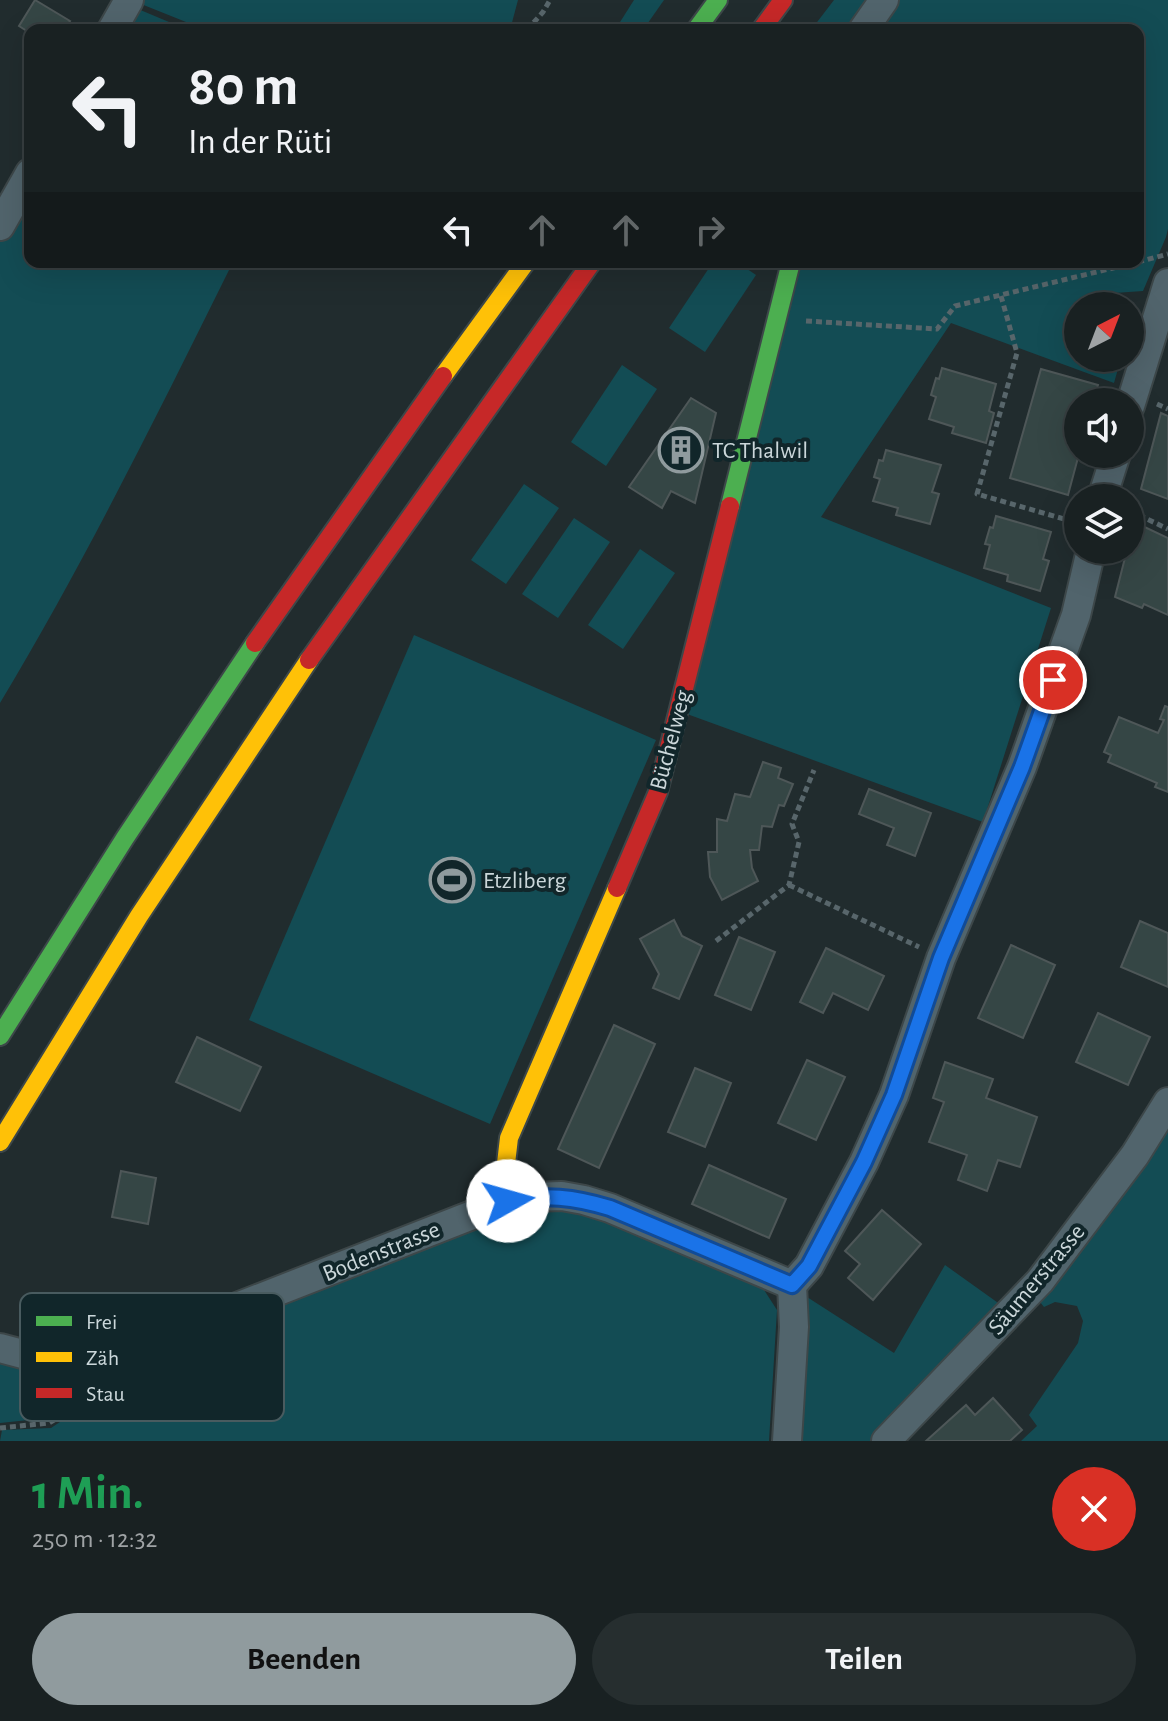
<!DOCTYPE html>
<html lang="de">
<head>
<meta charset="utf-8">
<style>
  :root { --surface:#192122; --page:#262e2f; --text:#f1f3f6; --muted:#9fa3a5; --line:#373e40; --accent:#909b9e }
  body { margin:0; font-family:"Alegreya Sans",sans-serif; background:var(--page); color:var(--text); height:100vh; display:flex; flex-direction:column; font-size:30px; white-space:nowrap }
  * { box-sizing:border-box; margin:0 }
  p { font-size:26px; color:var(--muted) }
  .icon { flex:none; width:44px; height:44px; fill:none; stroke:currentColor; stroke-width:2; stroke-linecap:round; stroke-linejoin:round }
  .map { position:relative; height:1441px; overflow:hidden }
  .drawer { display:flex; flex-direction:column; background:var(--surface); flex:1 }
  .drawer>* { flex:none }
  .banner { position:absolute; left:24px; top:24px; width:1120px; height:244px; border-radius:16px; box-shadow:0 8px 32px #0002,0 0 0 2px var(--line); background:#192122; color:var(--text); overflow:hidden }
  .needle { width:52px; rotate:42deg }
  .controls { position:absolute; left:1064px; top:292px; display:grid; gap:16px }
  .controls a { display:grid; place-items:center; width:80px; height:80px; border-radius:50%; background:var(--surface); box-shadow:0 8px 32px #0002,0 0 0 2px var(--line); font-size:40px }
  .pin { position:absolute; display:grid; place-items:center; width:68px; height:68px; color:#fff; margin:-34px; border:4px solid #fff; border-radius:50%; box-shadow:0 2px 8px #0007 }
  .me { position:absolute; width:88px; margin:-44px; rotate:83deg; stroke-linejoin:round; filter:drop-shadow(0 0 6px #0008) }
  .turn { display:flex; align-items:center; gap:28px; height:168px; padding:0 32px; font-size:36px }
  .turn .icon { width:104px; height:104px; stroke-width:2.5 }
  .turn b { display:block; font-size:56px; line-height:68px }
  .lanes { display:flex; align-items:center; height:76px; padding:0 32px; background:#0003; justify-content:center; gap:40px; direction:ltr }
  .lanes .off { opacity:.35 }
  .round { display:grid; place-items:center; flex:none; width:84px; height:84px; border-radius:42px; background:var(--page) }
  .overview { display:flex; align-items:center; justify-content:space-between; height:136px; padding:0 32px }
  h1 { font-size:48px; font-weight:700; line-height:60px; color:#1e9e55 }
  .primary-button { display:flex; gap:16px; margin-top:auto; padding:16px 32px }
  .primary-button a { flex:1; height:92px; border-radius:48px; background:var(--accent); color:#111; font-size:32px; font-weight:700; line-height:92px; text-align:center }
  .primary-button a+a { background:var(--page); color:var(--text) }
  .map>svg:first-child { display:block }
  .green { fill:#134c54 }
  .building { fill:#354645; stroke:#4e5758; stroke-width:2 }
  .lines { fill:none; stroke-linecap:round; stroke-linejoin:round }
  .street-casing { stroke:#3d4749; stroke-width:32 }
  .fast-casing { stroke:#3d4749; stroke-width:22 }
  .slow-casing { stroke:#3d4749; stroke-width:22 }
  .jam-casing { stroke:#3d4749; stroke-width:22 }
  .path { stroke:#58666b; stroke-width:5; stroke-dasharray:6 4; stroke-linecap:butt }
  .street { stroke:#51646c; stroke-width:28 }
  .fast { stroke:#4caf50; stroke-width:18 }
  .slow { stroke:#ffc107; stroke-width:18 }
  .jam { stroke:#c62828; stroke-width:18 }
  .route-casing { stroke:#114b97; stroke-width:20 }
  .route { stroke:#1a73e8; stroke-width:14 }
  .labels { text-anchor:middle; stroke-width:8; stroke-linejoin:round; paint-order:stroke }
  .poi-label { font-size:24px; fill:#cbd7da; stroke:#11262a; text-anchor:start }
  .street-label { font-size:24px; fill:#cbd7da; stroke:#11262a }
  .key { fill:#11262a; stroke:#495b5f; stroke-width:2 }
  .key-label { font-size:22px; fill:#cbd7da }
</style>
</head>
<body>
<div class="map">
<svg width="1168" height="1441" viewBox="0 0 1168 1441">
  <rect width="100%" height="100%" fill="#212c2e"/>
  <g class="green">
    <path d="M131,0H518L510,30H206Z"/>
    <path d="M634,0H664L643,30H615Z"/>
    <path d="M834,0H1168V229L1166,237L1143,291L1100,294L1095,306H1078V358H1121L1114,383L951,323L821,517L1051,608L983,822L687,714L802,262H1138V30H811Z"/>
    <path d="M138,9L188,30H125Z"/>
    <path d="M30,185V262H233C159,411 86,560 0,703V238Z"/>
    <path d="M713,262H737L756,275L705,352L669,328Z"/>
    <path d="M622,365L657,389L606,466L571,442Z"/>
    <path d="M524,484L559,508L506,584L471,560Z"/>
    <path d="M574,518L610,542L558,618L522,594Z"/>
    <path d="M640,549L675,573L623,649L588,625Z"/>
    <path d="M414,635L656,740L490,1124L249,1020Z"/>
    <path d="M1168,1131V1441H1021L1037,1426L1029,1415L1078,1343L1083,1321L1077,1306L1055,1302L1044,1307L1040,1302C1086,1247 1129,1191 1168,1131Z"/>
    <path d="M557,1202L759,1282L777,1310L769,1441H0L2,1430L51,1428L164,1352L505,1212Z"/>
    <path d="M945,1265L1008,1310L873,1441H797L807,1297L894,1353Z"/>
    <path d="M0,1359L136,1360L102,1386L48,1418L0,1423Z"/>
  </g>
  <g class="building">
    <path d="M35,0L70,21L64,30H30V33L19,26Z"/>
    <path d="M942,368L996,384L989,411L994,413L986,443L952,433L954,427L929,419L936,397L931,395L936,378L939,379Z"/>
    <path d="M1041,369L1098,385L1093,402H1078L1079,454L1068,495L1010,478Z"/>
    <path d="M691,398L716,413L695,503L671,491L662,508L629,487Z"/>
    <path d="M1161,413L1168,416V499L1141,489Z"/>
    <path d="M886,450L941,465L932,492L939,494L930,524L896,515L898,508L873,501L880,479L874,477L879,460L883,461Z"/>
    <path d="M996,516L1051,532L1043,559L1049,561L1040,591L1007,581L1008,575L984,568L990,545L985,544L990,527L993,528Z"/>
    <path d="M1134,522L1168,538V615L1144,604L1142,608L1115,597L1127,550H1130Z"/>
    <path d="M1165,706L1168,707V792L1155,787L1157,783L1108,762L1111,755L1104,752L1119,717L1158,733L1164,720L1160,719Z"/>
    <path d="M763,762L781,768L778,778L793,784L784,806L779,805L772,827L762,826L759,850H750L752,868L758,881L722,900L710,877L708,852H717V819L727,821L735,794L750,797Z"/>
    <path d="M869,789L931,813L915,856L887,845L894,828L859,814Z"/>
    <path d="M674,920L682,936L702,946L679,999L653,988L659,974L640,939Z"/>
    <path d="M1140,921L1168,933V987L1121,967Z"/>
    <path d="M739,937L775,952L751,1010L715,995Z"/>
    <path d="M1011,945L1055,965L1023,1038L978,1018Z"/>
    <path d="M826,948L884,976L868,1010L833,993L823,1013L800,1002Z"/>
    <path d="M1098,1013L1150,1037L1128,1085L1076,1062Z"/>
    <path d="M614,1025L655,1044L599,1168L558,1149Z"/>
    <path d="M197,1037L261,1067L240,1111L176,1082Z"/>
    <path d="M807,1060L845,1077L816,1140L778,1123Z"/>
    <path d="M945,1062L993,1079L986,1098L1037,1117L1020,1167L998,1160L987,1191L958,1180L967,1155L929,1142L944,1102L933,1098Z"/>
    <path d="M695,1068L731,1083L705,1147L668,1132Z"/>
    <path d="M709,1165L786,1199L769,1238L692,1204Z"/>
    <path d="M121,1171L156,1178L148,1224L112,1217Z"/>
    <path d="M882,1210L921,1244L873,1300L848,1278L860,1264L845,1251Z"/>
    <path d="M993,1398L1022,1430L1010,1441H926L966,1405L975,1415Z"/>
  </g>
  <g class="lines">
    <g class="street-casing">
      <g id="street">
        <path d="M112,30L129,0"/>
        <path d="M863,30L884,0"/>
        <path d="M0,226L30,173"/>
        <path d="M1130,406L1168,283"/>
        <path d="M1102,498L1116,454"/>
        <path d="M792,1285L809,1266L864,1162L894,1095L941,958L1022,767L1076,615L1091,550"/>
        <path d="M0,1348L30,1356L66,1361L112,1356L508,1201L533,1197L562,1196L584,1200L610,1208L792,1285"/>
        <path d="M787,1441L794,1327L792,1285"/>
        <path d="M886,1441L1040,1281L1135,1155L1168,1102"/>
      </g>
    </g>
    <g class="fast-casing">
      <g id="fast">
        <path d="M696,30L718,0"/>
        <path d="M730,506L791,262"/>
        <path d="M0,1036L125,838L255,643"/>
      </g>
    </g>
    <g class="slow-casing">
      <g id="slow">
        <path d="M443,376L526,262"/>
        <path d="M0,1142L139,916L309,660"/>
        <path d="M508,1201L505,1172L509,1138L617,888"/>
      </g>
    </g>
    <g class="jam-casing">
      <g id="jam">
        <path d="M761,30L783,0"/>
        <path d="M255,643L443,376"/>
        <path d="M309,660L592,262"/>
        <path d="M617,888L658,792L730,506"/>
      </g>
    </g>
    <g class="path">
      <path d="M527,30L543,12L550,0"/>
      <path d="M1138,262L1168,254"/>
      <path d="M1001,296L1017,353L977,494L1078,523"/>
      <path d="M806,321L937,329L955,306L1138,262"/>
      <path d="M1157,404L1168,409"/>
      <path d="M1130,511L1168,529"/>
      <path d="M789,885L919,947"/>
      <path d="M716,941L789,885L799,842L792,824L814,770"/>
      <path d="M0,1428L49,1423L115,1383"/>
    </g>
    <use href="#street" class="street"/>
    <use href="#fast" class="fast"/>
    <use href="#slow" class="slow"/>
    <use href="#jam" class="jam"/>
  </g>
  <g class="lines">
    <g class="route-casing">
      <path id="route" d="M508,1201C545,1194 574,1197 610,1208L792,1285L809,1266L864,1162L894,1095L941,958L1022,767L1053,680"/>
    </g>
    <use href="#route" class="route"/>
  </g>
  <defs>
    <g id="building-ring" transform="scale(2.3)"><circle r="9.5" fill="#11262a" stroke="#909b9e" stroke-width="1.5"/><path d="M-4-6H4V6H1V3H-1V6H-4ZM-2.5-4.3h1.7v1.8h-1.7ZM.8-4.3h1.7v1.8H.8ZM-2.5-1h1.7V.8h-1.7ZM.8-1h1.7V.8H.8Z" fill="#909b9e"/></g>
    <g id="stadium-ring" transform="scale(2.3)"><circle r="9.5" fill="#11262a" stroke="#909b9e" stroke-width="1.5"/><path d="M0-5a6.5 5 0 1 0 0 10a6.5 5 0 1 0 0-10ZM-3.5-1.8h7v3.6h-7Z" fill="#909b9e"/></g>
  </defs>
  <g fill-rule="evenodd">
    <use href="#building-ring" x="681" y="450"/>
    <use href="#stadium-ring" x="452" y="880"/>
  </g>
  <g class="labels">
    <g class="poi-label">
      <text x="712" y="458">TC Thalwil</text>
      <text x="483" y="888">Etzliberg</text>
    </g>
    <g class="street-label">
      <text transform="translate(670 740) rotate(-75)" y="8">Büchelweg</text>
      <text transform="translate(381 1251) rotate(-22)" y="8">Bodenstrasse</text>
      <text transform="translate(1036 1279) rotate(-50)" y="8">Säumerstrasse</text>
    </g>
  </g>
  <rect x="20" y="1293" width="264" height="128" rx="12" class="key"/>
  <rect x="36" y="1316" width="36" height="10" fill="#4caf50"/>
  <rect x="36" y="1352" width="36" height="10" fill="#ffc107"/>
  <rect x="36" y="1388" width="36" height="10" fill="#c62828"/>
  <g class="key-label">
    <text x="86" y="1329">Frei</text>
    <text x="86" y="1365">Zäh</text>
    <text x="86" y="1401">Stau</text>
  </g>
</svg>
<div class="controls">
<a><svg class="needle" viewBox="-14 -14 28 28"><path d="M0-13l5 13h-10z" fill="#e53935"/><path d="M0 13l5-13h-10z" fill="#9fa3a5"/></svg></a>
<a><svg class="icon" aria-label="sound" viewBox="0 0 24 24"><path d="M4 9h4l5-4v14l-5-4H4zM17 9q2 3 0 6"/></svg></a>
<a><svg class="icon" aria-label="layers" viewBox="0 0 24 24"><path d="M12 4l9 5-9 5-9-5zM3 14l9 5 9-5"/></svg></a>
</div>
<div class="pin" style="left:1053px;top:680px;background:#d93025"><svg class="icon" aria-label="arrive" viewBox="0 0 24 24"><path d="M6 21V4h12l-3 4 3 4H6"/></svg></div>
<svg class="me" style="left:508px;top:1201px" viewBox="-20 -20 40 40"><circle r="19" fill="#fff"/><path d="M0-13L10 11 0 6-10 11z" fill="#1a73e8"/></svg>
<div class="banner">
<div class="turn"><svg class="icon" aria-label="left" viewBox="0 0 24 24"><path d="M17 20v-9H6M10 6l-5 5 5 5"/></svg><div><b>80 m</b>In der Rüti</div></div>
<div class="lanes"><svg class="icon" aria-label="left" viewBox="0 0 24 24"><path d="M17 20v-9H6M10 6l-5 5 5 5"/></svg><svg class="icon off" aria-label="ahead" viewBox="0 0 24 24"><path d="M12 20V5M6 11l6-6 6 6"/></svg><svg class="icon off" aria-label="ahead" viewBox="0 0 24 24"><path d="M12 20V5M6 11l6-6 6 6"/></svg><svg class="icon off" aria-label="right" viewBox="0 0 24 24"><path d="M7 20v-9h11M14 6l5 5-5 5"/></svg></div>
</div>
</div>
<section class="drawer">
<div class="overview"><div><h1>1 Min.</h1><p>250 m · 12:32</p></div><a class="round" style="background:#d93025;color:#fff"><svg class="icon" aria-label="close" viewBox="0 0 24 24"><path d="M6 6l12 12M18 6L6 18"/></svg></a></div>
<div class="primary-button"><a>Beenden</a><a>Teilen</a></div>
</section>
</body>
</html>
